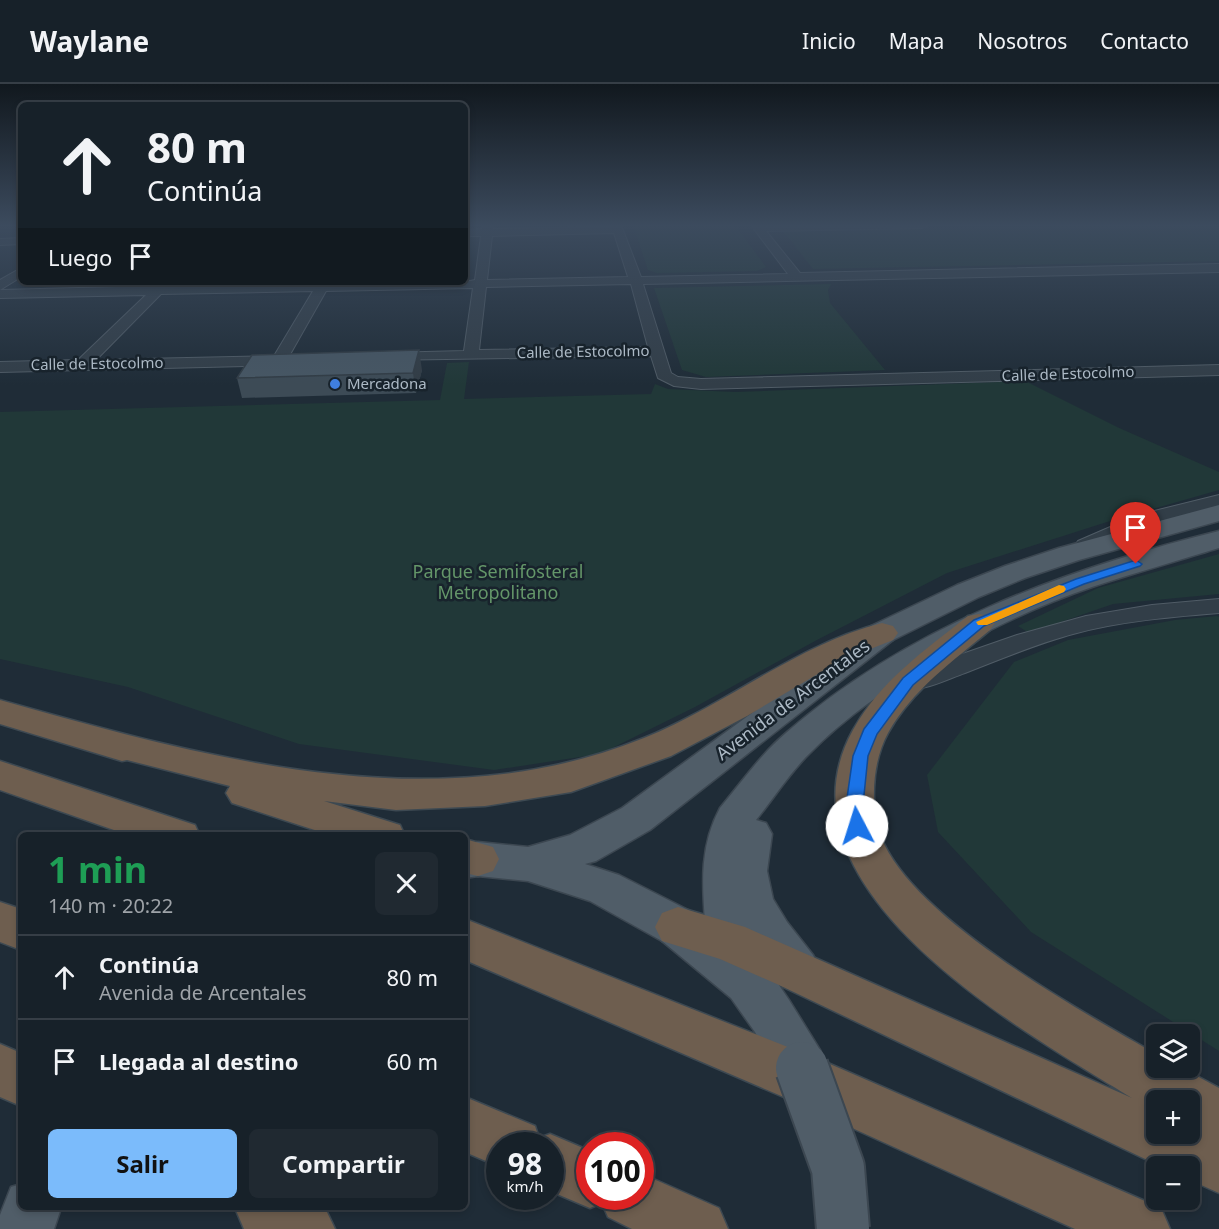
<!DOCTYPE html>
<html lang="es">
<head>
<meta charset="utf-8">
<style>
  :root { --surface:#172129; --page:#202931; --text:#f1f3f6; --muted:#9ea3a8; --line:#363e46; --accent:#7bbbfb }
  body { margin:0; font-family:"Noto Sans",sans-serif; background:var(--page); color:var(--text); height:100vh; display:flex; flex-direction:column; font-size:22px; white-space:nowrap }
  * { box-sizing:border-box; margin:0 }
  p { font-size:20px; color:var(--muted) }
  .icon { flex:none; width:33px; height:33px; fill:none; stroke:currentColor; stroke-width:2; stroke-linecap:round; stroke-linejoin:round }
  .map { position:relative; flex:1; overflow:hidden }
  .details { position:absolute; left:18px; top:748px; width:450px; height:378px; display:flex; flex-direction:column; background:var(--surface); border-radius:9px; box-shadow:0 3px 9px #0003,0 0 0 2px var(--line) }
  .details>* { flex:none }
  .hud { position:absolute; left:18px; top:18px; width:450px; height:183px; border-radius:9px; box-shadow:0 3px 9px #0003,0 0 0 2px var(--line); background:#172129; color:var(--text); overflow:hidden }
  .controls { position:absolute; left:1146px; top:940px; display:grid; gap:12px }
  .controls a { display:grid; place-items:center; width:54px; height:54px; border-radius:9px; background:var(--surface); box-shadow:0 3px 9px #0003,0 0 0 2px var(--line); font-size:30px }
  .speed { position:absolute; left:486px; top:1048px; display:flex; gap:12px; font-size:30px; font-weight:700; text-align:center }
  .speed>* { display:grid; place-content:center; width:78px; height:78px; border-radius:50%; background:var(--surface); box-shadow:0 3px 9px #0003,0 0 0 2px var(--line); line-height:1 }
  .speed small { font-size:15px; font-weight:400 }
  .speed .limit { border:9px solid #d22; background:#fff; color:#111 }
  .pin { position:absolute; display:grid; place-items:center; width:51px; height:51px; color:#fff; margin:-62px -26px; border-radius:50% 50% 50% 0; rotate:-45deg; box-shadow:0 0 6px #0007 }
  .pin .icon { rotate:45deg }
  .me { position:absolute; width:66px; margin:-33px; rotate:355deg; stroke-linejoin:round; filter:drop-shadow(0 0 4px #0008) }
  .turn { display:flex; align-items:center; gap:21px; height:126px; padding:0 30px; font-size:27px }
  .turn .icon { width:78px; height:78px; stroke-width:2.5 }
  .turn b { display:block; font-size:42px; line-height:51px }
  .then { display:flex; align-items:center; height:57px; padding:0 30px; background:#0003; gap:12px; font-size:22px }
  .round { display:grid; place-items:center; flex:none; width:63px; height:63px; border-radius:9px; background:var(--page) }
  .summary { display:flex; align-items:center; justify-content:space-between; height:102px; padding:0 30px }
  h1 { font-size:36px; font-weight:700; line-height:45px; color:#1e9e55 }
  .primary-button { display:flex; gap:12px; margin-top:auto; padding:12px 30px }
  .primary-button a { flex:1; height:69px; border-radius:9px; background:var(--accent); color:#111; font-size:24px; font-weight:700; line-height:69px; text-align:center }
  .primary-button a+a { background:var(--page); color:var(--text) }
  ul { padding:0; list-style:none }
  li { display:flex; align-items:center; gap:18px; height:84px; padding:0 30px; border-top:2px solid var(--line) }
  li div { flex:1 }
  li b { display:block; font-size:22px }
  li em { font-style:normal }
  header { display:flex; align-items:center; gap:36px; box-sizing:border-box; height:84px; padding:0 30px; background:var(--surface); border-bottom:2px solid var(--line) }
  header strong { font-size:28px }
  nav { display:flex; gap:33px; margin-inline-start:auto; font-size:21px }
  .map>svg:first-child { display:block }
  .green { fill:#213838 }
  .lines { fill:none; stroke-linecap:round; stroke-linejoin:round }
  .street-casing { stroke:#505c66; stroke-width:2 }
  .primary-casing { stroke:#3c4751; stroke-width:3 }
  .highway-casing { stroke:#3d4952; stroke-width:3 }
  .street { fill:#323e48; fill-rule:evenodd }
  .primary { fill:#505d68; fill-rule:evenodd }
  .highway { fill:#6e5e4f; fill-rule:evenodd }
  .primary-bridge-casing { stroke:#3c4751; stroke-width:56; stroke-linecap:butt }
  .primary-bridge { stroke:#505d68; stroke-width:52 }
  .wall { fill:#3d4b56 }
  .shaded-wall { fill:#323d46 }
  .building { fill:#475764; stroke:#323d46; stroke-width:1.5 }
  .route { fill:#1a73e8; stroke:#114b97; stroke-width:1.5 }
  .slow { fill:#f59e0b }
  .shop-dot { fill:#3f7fe0; stroke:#18232c; stroke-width:2 }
  .labels { text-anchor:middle; stroke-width:5; stroke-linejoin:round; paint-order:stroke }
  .far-street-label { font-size:15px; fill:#acb9c5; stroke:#18232c }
  .far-poi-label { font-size:15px; fill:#acb9c5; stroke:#18232c; text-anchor:start }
  .park-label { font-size:18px; fill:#649669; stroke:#18232c }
  .street-label { font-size:18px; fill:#acb9c5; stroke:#18232c }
</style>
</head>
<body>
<header>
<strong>Waylane</strong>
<nav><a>Inicio</a><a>Mapa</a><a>Nosotros</a><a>Contacto</a></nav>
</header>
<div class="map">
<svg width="1219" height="1145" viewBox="0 0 1219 1145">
  <rect width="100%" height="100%" fill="#1f2c37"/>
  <g class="green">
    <path d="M633,141H735L766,183L757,187L657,189L648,186Z"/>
    <path d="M1108,141H1219V177L813,185L783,147Z"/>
    <path d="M831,200L828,206L830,219L885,286L706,293L682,286L654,204Z"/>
    <path d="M469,278L464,315L651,310L655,300L668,305L735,308L1025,297L1117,343L1219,388V406L1107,438L947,489L815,557L695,623L600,670L494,686L299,660L128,603L0,575V328L440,316L447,279Z"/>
    <path d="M1219,470V510L1113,520L1029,549L1018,542L1098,504Z"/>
    <path d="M1217,532L1219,533V967L1031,848L938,748L927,691L1014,578L1068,556L1175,536Z"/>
  </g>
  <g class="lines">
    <g class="street-casing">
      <g id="street">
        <path d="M483,141H493V145L612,143L611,141H621L641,193L788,190L751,141H928L923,144L766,147L800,189L1219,180V188L643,200L671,289L678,293L701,295L1219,281V291L701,305L674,302L658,294L651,272L382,276L380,273L382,270L387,269L464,267L473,204L326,207L288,274L290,276L282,281L0,288V278L78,276L146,211L0,214V206L319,198H465L475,196L481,152H465V146L482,145ZM614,149L628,193L487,196L492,152ZM631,200L648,263L479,266L486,203ZM313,207L274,272L96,276L161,210Z"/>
        <path d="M21,154V160L0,161V155Z"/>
        <path d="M21,184V193L0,206V196Z"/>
        <path d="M1219,411V423L1152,439L1094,467L1086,468L1078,467L1075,462L1078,457L1138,431Z"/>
        <path d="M1219,515V529C1170,533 1121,537 1073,550C1036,560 1001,575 965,589C945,596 919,610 899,604L895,598L899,592L1017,551L1086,532L1152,521Z"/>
      </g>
    </g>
    <g class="primary-casing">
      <g id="primary">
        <path d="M1219,421V437L1079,476L1025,494L979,513L893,556L650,746L596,777L585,780L619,791L694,829L705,837C702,798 700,761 720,724C740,700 762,669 786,649C907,543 1065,485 1219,447V464C1177,477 1134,489 1092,503C1001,534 879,599 811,668C790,688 774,714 756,736L766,739L772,750L767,787L773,815L787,838L813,871L820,886L813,901L796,907L779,901L762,876L789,916L820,966L828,984L820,1002L802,1010L784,1002L755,948L731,914L662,857L590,817L528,797L478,792L465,794V760L478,758L528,763L570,751L622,724L871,542L957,501L1005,482L1059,464Z"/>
        <path d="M21,1100V1124H61L54,1145H0V1131L11,1103Z"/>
      </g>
    </g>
    <g class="highway-casing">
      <g id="highway">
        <path d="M979,530L990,532L995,539L990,546C953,577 912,606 888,649C871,680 869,728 884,760C922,839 1080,927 1156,970V984H1182L1219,1004V1109L1190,1096V1083H1162L779,901L720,875L662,857L655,843L662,829L678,823L745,843L1132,1014C1024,948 766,804 853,646C880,597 925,566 968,532ZM1156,1017H1190V1050H1156Z"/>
        <path d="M882,539L893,542L898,549L893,556L838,578L747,632L671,672L571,708L485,722L396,726L324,717L400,741L405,752H333L232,719L226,709L230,702L127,676L122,677L0,640V616C206,674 435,739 644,654C726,621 796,561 882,539Z"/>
        <path d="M0,677L195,741L200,752H131L0,706Z"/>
        <path d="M465,755L493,763L499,775L493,787L478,792L465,789Z"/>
        <path d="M0,818L21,825V866L0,858Z"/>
        <path d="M465,835L823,977L1161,1124L1170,1145H1075L786,1014L465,876Z"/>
        <path d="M0,960L21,969V1022L0,1013Z"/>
        <path d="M465,1013L535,1042L539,1054L550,1050L590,1067V1113H640V1089L719,1124L728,1145H632L608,1133L602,1119L590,1124L550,1107V1062H500V1083L465,1068Z"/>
        <path d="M235,1124H325L335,1145H244Z"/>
      </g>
    </g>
    <use href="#street" class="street"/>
    <use href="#primary" class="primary"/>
    <use href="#highway" class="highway"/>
    <g class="primary-bridge-casing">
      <path id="primary-bridge" d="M802,984L838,1084L843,1145"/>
    </g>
    <use href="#primary-bridge" class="primary-bridge"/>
  </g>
  <path class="wall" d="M422,286L416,309L242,314L237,294Z"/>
  <path class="shaded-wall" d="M419,266L422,286L416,309L413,289Z"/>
  <path class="building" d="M419,266L413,289L237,294L252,271Z"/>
  <linearGradient id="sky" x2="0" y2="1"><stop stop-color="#11181e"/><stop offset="0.47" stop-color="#3c4b5e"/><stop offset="1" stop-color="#3c4b5e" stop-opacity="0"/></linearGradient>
  <rect width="1219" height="301" fill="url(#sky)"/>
  <path class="route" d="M1136,476L1142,480L1140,482L1084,500L984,542L913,601L877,650L868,672L863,721L866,742L863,746L857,748L851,746L846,721L853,672L864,645L903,594L974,536L1076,495Z"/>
  <path class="slow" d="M1059,501L1064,502L1066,505L1064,508L987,541H978L976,538Z"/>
  <circle class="shop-dot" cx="335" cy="300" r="6"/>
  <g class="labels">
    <g class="far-street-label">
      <text transform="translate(583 268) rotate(-1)" y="5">Calle de Estocolmo</text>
      <text transform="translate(97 280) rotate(-1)" y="5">Calle de Estocolmo</text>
      <text transform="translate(1068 290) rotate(-2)" y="5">Calle de Estocolmo</text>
    </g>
    <g class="far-poi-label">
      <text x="347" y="305">Mercadona</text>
    </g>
    <g class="park-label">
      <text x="498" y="494">Parque Semifosteral<tspan x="498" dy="21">Metropolitano</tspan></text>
    </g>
    <g class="street-label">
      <text transform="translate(793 616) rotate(-37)" y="6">Avenida de Arcentales</text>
    </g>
  </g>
</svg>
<div class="controls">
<a><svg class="icon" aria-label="layers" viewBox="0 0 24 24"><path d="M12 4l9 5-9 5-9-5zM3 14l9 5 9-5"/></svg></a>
<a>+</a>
<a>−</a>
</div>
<div class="speed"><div>98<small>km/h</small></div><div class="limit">100</div></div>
<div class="pin" style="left:1136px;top:480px;background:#d93025"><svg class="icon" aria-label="arrive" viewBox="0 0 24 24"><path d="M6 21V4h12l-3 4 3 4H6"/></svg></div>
<svg class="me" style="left:857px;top:742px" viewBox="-20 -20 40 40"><circle r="19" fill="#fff"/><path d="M0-13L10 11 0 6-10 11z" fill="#1a73e8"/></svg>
<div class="hud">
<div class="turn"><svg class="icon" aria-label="ahead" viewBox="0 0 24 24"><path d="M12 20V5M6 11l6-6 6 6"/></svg><div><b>80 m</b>Continúa</div></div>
<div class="then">Luego<svg class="icon" aria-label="arrive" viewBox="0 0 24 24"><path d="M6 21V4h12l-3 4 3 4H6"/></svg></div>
</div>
<section class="details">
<div class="summary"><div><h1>1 min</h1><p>140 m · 20:22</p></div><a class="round"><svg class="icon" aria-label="close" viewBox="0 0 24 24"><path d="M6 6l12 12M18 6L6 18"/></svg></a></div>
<ul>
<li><svg class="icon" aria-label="ahead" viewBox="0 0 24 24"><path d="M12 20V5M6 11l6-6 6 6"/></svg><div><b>Continúa</b><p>Avenida de Arcentales</p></div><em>80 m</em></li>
<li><svg class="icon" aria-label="arrive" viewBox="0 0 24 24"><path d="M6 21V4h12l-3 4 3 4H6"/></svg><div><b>Llegada al destino</b></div><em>60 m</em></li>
</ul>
<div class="primary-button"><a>Salir</a><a>Compartir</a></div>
</section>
</div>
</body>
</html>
